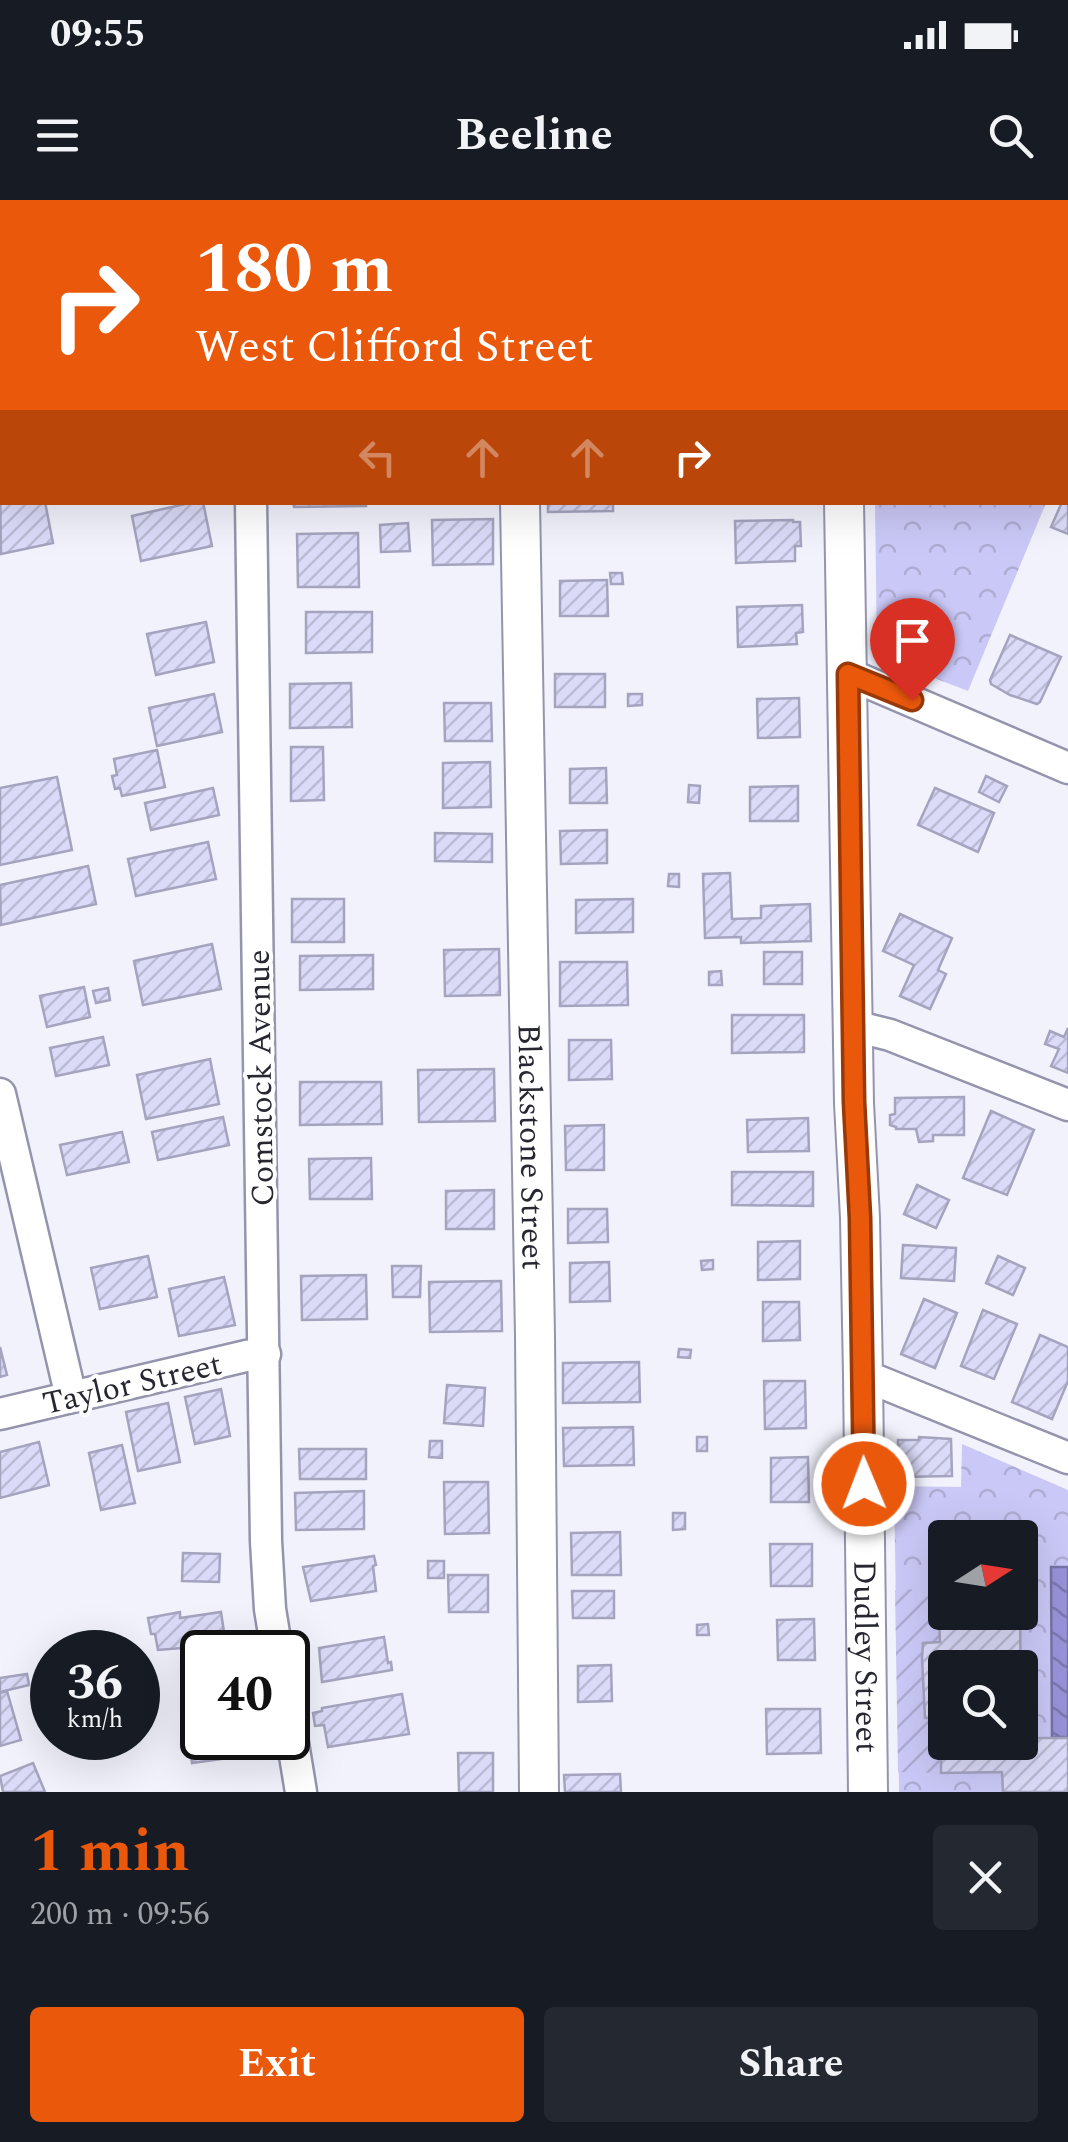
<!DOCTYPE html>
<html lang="en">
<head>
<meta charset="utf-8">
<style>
  :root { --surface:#171b24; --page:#242831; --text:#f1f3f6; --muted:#9ea1a6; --accent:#ea580c }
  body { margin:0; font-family:Spectral,serif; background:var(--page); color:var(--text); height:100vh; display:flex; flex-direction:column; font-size:38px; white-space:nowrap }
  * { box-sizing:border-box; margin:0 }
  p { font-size:32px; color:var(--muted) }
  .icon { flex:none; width:55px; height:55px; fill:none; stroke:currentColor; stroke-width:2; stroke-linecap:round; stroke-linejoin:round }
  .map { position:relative; height:1592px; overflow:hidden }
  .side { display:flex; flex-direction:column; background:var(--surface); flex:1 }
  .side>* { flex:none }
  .banner { position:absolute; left:0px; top:0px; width:1070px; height:305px; box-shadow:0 10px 40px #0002; background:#ea580c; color:#fff; overflow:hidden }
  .needle { width:65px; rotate:78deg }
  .fabs { position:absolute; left:928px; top:1320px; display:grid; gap:20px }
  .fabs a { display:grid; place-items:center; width:110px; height:110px; border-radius:10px; background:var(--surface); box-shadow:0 10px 40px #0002; font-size:50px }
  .speed { position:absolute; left:30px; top:1430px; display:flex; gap:20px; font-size:50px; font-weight:700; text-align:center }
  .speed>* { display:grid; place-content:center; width:130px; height:130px; border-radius:50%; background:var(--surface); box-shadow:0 10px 40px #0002; line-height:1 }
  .speed small { font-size:25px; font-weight:400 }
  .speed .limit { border:5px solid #111; border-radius:15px; background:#fff; color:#111 }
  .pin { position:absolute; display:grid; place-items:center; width:85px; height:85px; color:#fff; margin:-102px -42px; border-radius:50% 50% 50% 0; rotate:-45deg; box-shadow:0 0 10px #0007 }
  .pin .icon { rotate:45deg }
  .me { position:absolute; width:110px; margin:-55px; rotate:359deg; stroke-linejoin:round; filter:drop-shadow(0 0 8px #0008) }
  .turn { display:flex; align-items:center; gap:35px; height:210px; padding:0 30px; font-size:45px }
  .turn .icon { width:130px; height:130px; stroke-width:2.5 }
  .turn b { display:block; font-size:70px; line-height:85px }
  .lanes { display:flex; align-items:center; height:95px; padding:0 30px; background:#0003; justify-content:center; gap:50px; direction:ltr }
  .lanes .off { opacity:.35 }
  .round { display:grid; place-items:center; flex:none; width:105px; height:105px; border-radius:10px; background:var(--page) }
  .headline { display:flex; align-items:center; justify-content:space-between; height:170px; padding:0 30px }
  h1 { font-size:60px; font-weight:700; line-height:75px; color:var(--accent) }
  .button { display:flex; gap:20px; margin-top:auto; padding:20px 30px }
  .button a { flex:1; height:115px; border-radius:10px; background:var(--accent); color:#fff; font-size:40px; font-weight:700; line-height:115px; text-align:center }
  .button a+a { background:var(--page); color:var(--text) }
  .status { display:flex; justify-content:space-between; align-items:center; height:70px; padding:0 50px; background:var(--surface); direction:ltr }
  .status svg { height:28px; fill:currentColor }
  header { display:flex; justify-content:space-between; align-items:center; height:130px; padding:0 30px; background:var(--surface); font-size:45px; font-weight:700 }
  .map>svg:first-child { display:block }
  .park { fill:url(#park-crowns); fill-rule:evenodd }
  .garden { fill:url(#garden-furrows) }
  .water { fill:url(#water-waves); stroke:#7673a6; stroke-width:2.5 }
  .building { fill:url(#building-hatch); stroke:#a5a4bf; stroke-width:2.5; fill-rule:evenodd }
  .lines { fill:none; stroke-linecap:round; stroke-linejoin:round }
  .minor-casing { stroke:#9494ad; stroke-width:35 }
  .tertiary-casing { stroke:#9494ad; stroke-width:42 }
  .primary-casing { stroke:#9494ad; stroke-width:52 }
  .minor { stroke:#fff; stroke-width:30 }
  .tertiary { stroke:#fff; stroke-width:38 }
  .primary { stroke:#fff; stroke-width:48 }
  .route-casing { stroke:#983908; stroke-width:25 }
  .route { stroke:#ea580c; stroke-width:18 }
  .labels { text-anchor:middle; stroke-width:8; stroke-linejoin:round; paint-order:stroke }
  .street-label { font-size:32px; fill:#272731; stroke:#fff }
</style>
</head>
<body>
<div class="status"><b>09:55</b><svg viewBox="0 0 49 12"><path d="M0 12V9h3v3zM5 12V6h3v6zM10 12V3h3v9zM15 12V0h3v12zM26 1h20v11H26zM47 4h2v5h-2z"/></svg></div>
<header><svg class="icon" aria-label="menu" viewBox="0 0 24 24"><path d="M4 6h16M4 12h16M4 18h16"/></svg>Beeline<svg class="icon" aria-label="search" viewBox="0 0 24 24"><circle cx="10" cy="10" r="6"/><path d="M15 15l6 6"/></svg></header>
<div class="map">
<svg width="1068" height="1592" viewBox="0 0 1068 1592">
  <defs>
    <pattern id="park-crowns" width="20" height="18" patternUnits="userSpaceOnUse" patternTransform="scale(2.5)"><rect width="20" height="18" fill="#cac8f6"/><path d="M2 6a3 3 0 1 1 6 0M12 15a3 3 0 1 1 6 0" fill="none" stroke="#aeacd3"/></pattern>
    <pattern id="garden-furrows" width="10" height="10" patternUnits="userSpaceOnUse" patternTransform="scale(2.5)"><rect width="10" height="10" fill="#cac8f6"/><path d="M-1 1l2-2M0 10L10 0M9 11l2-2" fill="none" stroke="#aeacd3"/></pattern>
    <pattern id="water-waves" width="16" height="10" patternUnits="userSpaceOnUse" patternTransform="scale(2.5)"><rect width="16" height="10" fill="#9893d8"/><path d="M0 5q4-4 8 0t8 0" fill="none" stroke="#7c78b0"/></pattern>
    <pattern id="building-hatch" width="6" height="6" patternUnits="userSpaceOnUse" patternTransform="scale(2.5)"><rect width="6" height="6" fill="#dbdaf8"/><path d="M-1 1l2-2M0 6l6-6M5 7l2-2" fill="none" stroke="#bcbbd5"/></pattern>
  </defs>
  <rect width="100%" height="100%" fill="#f2f2fd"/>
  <g class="park">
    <path d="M875,303H1046L968,491L877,456Z"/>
    <path d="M962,1244L1068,1290V1592H899L894,1286L961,1287ZM945,1338H1020V1412H945ZM945,1468H1020V1542H945Z"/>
  </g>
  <path class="garden" d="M938,1388L940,1442L922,1459L925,1518H941V1573L898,1572L895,1390Z"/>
  <path class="water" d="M1068,1367V1537H1052L1051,1367Z"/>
  <g class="building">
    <path d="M0,0H42V2H2V77L0,79Z"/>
    <path d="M112,0H192L186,2H112Z"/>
    <path d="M1007,0H1068V5V2H1006Z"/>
    <path d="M0,280H2V302H45L53,343L1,354Z"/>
    <path d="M1068,289V334L1051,327L1062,302H1068Z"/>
    <path d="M194,302H203L212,346L141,361L132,316Z"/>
    <path d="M293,302H366V306L294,307Z"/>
    <path d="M548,302H613V311L548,312Z"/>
    <path d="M493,319V364L433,365L432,320Z"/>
    <path d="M793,320V322H800L801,346H795V361L736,363L735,321Z"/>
    <path d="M408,323L410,351L381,352L380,325Z"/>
    <path d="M358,333L359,387H298L297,334Z"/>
    <path d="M610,373H622L623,384H611Z"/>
    <path d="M607,380L608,416H560V381Z"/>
    <path d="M802,405L803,432L796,433L797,444L738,447L737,407Z"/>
    <path d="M306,412H372V452L306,453Z"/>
    <path d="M206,422L214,462L156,475L147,434Z"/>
    <path d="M1010,435L1061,457L1040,502L1037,504L1010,495L991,484L990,480Z"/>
    <rect x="555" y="474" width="50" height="33"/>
    <path d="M351,483L352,527L290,528V484Z"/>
    <path d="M214,494L222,532L157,546L149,508Z"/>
    <path d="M628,494H642V505L628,506Z"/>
    <path d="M799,498L800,537L758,538L757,499Z"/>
    <path d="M444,503H491L492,541H445Z"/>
    <path d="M291,547H323L324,600L291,601Z"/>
    <path d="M157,550L165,587L122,596L120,588L115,589L112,576L117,575L114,559Z"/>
    <path d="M490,562L491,607L443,608V563Z"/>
    <path d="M606,568L607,603H570V569Z"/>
    <path d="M986,576L1007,586L999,602L979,592Z"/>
    <path d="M57,577L72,650L0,665V588Z"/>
    <path d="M689,585L700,586L699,603L688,602Z"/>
    <path d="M798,586V621H750V587Z"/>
    <path d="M213,588L219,615L151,630L145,603Z"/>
    <path d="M935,588L994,613L978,652L918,625Z"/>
    <path d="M607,630V663L561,664L560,631Z"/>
    <path d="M435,633L492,634V662L435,661Z"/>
    <path d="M208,642L216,679L136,696L128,659Z"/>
    <path d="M88,666L96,704L1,725L0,685Z"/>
    <path d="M730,673L732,719L761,718V706L810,704L811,741L741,743V737L705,738L703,674Z"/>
    <path d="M669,674H679V687L668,686Z"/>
    <rect x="292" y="699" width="52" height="43"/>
    <path d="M633,699V732L576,733V700Z"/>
    <path d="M900,714L952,738L938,770L946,774L930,809L900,796L914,765L883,751Z"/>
    <path d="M212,744L221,789L143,805L134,761Z"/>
    <path d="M499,749L500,795L445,796L444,750Z"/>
    <rect x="764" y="752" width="38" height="32"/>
    <path d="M373,755V789L300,790V756Z"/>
    <path d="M560,762H627L628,805L560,806Z"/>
    <path d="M721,771L722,785H709V772Z"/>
    <path d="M84,787L90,817L47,827L40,796Z"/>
    <path d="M108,788L110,800L96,803L93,791Z"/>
    <path d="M732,815H804V852L732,853Z"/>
    <path d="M1068,828V873L1051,866L1059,849L1045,844L1050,831L1064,837Z"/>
    <path d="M103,837L109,865L56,876L50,848Z"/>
    <path d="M569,840H611L612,879L569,880Z"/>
    <path d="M210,859L219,904L146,919L137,875Z"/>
    <path d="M494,869L495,921L419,922L418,870Z"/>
    <path d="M300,882H381L382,924L300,925Z"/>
    <path d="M964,897V935H933V941L919,942L916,929H896V927L890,925V915L895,914V898Z"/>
    <path d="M991,911L1034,930L1007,995L963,978Z"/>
    <path d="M223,917L229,945L158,960L152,932Z"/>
    <path d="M808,918L809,951L748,952L747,920Z"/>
    <path d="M604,925V970H566L565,926Z"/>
    <path d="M122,932L129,962L67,975L60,945Z"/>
    <path d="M371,958L372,999H310L309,959Z"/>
    <path d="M732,972H813V1006L732,1005Z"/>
    <path d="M917,985L949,1000L936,1028L904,1014Z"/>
    <path d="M494,990V1029H446V991Z"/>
    <path d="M568,1009H607L608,1042L568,1043Z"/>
    <path d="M800,1041V1079L758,1080V1042Z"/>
    <path d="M903,1045L956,1048L954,1081L901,1078Z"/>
    <path d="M148,1056L157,1097L100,1109L91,1068Z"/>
    <path d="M998,1056L1025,1068L1013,1095L986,1083Z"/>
    <path d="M713,1060V1069L702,1070L701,1061Z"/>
    <path d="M609,1062L610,1101L570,1102V1063Z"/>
    <path d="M392,1066H421L420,1097H393Z"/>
    <path d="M366,1075L367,1119L302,1120L301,1076Z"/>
    <path d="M224,1077L235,1125L179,1136L169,1089Z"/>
    <path d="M501,1081L502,1131L430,1132L429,1082Z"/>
    <path d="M924,1099L957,1113L935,1168L901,1154Z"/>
    <path d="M763,1102H799L800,1140L763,1141Z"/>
    <path d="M983,1110L1017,1124L994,1179L961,1166Z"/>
    <path d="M1040,1135L1068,1147V1181L1052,1219L1012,1202Z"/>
    <path d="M0,1147L7,1175L0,1177Z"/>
    <path d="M679,1149L691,1150L690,1158L678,1157Z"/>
    <path d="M639,1162L640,1202L563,1203V1163Z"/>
    <path d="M764,1181H805L806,1228L765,1229Z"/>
    <path d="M447,1185L485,1188L483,1226L444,1223Z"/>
    <path d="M221,1189L230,1236L195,1244L185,1197Z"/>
    <path d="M168,1203L180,1262L138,1271L126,1212Z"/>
    <path d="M633,1227L634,1265L564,1266L563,1228Z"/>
    <rect x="697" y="1237" width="10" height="14"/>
    <path d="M919,1237L951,1239L952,1276L899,1277L898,1258L895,1256V1247L898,1246V1240H919Z"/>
    <path d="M430,1241H442V1258L429,1257Z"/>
    <path d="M39,1242L49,1285L0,1298V1252Z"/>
    <path d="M122,1245L135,1303L101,1310L89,1253Z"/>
    <path d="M299,1249H366V1279H300Z"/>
    <path d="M808,1257L809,1302H771V1258Z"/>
    <path d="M444,1282H488L489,1333L445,1334Z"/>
    <path d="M364,1291V1329L296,1330L295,1293Z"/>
    <path d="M673,1313H685V1329L673,1330Z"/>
    <path d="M620,1332L621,1375H572L571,1333Z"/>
    <path d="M770,1344H812V1386H771Z"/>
    <path d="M183,1353L220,1354L219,1382L182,1381Z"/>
    <path d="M374,1356L376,1365L373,1366L376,1391L311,1401L303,1367Z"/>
    <rect x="428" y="1361" width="16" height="17"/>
    <path d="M448,1375H488V1412H449Z"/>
    <path d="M945,1387V1412H1020V1387L1021,1555L1035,1554L1037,1538H1068V1592H1003L1002,1572L941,1573V1518H925L922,1458L923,1443L940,1442L938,1388ZM945,1468H1020V1542H945Z"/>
    <path d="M572,1391H614V1418H573Z"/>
    <path d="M180,1412V1418L221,1412L227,1452H202V1468L185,1470L182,1448L158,1450L155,1434H151L148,1418Z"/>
    <path d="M814,1419L815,1460H778L777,1420Z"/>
    <path d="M708,1424L709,1435H697V1425Z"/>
    <path d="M384,1437L388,1463L391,1462L392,1470L322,1482L319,1448Z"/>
    <path d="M611,1465L612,1501L578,1502V1466Z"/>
    <path d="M27,1474L29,1485L0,1492V1478Z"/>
    <path d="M7,1491L21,1540L0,1546V1493Z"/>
    <path d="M402,1494L409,1534L328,1547L324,1525L315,1526L313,1513L322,1511V1508Z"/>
    <path d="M202,1508V1538H233L236,1557L192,1563L185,1511Z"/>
    <path d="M766,1509H820L821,1553L767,1554Z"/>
    <path d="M458,1553H493V1592H459Z"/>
    <path d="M33,1563L45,1592H3L0,1576Z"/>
    <path d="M620,1574L621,1592H565L564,1575Z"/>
  </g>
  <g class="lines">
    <g class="minor-casing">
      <g id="minor">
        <path d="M78,0V2"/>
        <path d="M545,0L550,2"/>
        <path d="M251,302L266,1341L270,1409L277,1452"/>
        <path d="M848,474L1068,568"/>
        <path d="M854,826L890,835L1068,905"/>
        <path d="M0,894L71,1197"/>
        <path d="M863,1175L1068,1258"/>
        <path d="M0,1214L246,1156L265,1154"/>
        <path d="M288,1513L301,1592"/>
      </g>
    </g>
    <g class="tertiary-casing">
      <g id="tertiary">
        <path d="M519,2L520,0"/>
        <path d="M1068,173V172"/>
        <path id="s1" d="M520,302L535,1136L539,1592"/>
        <path id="s2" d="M844,302L854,903L860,1018L863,1175L868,1592"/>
      </g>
    </g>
    <g class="primary-casing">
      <g id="primary">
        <path d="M293,2L298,0"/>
        <path d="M0,133L2,132"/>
      </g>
    </g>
    <use href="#minor" class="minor"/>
    <use href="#tertiary" class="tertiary"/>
    <use href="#primary" class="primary"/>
  </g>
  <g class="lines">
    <g class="route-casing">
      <path id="route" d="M864,1284L860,1018L854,902L848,474L912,500"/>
    </g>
    <use href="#route" class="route"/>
  </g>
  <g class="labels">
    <g class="street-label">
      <text transform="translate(260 878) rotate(-91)" y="11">Comstock Avenue</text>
      <text dy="11" stroke="none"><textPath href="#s1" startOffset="645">Blackstone Street</textPath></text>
      <text transform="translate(132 1183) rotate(-13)" y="11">Taylor Street</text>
      <text dy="11" stroke="none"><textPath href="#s2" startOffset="1155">Dudley Street</textPath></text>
    </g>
  </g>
</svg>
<div class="fabs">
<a><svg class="needle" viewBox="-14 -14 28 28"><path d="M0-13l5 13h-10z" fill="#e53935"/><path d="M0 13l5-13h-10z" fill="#9ea1a6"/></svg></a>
<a><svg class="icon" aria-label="search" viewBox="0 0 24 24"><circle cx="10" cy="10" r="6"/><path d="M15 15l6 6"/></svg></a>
</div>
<div class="speed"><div>36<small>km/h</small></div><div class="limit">40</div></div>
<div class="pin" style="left:912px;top:500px;background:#d93025"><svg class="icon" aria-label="arrive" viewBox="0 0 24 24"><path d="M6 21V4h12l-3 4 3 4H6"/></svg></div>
<svg class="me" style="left:864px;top:1284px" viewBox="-20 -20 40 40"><circle r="17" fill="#ea580c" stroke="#fff" stroke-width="3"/><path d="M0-11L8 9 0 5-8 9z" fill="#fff"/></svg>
<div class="banner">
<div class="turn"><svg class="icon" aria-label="right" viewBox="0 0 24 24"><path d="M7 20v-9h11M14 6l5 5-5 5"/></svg><div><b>180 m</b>West Clifford Street</div></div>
<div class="lanes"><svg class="icon off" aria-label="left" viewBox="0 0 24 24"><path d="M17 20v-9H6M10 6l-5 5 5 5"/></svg><svg class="icon off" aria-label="ahead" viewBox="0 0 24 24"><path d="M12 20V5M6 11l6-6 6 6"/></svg><svg class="icon off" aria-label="ahead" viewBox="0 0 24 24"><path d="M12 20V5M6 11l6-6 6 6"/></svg><svg class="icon" aria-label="right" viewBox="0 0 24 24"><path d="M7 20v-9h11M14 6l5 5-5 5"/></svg></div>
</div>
</div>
<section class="side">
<div class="headline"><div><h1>1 min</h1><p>200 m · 09:56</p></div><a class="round"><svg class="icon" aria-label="close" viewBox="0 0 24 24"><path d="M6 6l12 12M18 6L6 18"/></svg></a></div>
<div class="button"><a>Exit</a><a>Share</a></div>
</section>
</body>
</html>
